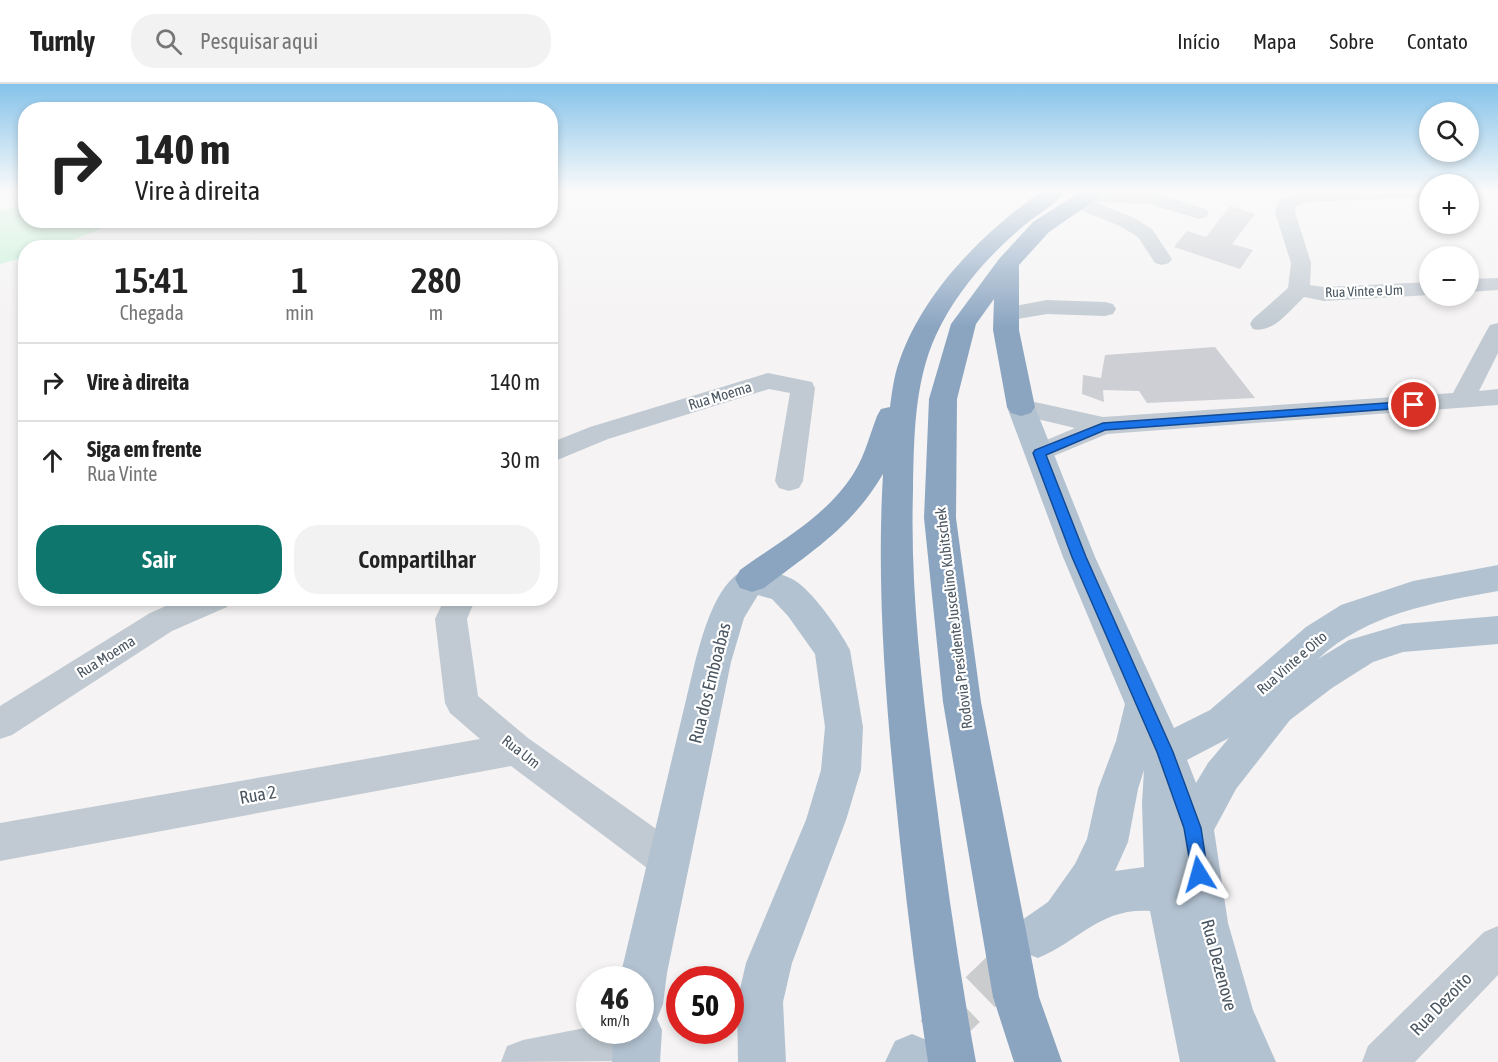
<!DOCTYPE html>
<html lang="pt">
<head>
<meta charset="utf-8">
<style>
  :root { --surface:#fff; --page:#f2f2f2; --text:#222; --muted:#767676; --line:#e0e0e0; --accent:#0f766e }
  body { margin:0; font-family:"Asap Condensed",sans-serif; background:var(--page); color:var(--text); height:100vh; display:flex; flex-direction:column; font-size:22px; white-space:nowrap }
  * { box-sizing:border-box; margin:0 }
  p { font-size:20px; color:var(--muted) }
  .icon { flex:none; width:33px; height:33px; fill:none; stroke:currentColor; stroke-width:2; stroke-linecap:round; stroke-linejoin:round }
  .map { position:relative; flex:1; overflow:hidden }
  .drawer { position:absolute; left:18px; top:156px; width:540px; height:366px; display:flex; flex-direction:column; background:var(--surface); border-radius:24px; box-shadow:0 3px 9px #0003 }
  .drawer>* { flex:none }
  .banner { position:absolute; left:18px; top:18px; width:540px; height:126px; border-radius:24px; box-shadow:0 3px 9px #0003; background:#fff; color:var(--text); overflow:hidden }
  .tools { position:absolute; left:1419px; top:18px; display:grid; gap:12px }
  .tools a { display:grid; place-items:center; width:60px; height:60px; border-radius:50%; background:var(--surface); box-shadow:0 3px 9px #0003; font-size:30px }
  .speed { position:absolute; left:576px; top:882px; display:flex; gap:12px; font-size:30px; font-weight:700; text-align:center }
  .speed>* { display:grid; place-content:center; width:78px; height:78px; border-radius:50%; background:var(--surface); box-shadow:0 3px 9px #0003; line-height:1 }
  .speed small { font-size:15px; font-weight:400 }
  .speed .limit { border:9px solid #d22; background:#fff; color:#111 }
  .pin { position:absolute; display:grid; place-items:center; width:51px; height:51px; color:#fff; margin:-26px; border:3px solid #fff; border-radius:50%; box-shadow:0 2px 6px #0007 }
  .me { position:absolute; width:66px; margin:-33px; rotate:352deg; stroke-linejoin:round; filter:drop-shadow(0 0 4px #0008) }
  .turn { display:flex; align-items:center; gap:21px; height:126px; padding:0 18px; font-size:27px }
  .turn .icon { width:78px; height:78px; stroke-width:2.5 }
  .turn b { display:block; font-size:42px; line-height:51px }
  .eta { display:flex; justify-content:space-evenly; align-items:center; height:102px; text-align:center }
  .eta b { font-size:36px; font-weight:600; line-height:42px }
  .primary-button { display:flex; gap:12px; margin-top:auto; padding:12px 18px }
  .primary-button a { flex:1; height:69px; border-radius:24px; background:var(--accent); color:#fff; font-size:24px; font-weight:600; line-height:69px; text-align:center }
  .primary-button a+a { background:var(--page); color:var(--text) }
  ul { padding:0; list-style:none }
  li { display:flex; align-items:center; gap:18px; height:78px; padding:0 18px; border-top:2px solid var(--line) }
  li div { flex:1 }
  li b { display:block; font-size:22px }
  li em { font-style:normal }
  header { display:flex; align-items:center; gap:36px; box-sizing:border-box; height:84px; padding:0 30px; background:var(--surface); border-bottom:2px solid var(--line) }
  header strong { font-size:28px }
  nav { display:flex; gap:33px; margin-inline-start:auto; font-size:21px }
  .search { width:420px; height:54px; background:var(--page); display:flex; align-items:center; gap:15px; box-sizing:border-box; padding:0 21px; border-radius:24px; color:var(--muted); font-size:22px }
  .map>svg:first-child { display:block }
  .green { fill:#c3f1d5 }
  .building { fill:#cdcfd5 }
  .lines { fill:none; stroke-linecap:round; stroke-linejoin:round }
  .major-tunnel { stroke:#caccce; stroke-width:42; stroke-dasharray:42 21; stroke-linecap:butt }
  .minor { fill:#c1cad2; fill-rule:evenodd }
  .major { fill:#b3c2d1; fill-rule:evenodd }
  .highway { fill:#8ba5c1; fill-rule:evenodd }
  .route { fill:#1a73e8; stroke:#114b97; stroke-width:1.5 }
  .labels { text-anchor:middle; stroke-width:4.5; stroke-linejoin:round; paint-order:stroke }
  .far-street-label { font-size:14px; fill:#4a5661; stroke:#fff }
  .street-label { font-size:15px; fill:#4a5661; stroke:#fff }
  .near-street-label { font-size:18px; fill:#4a5661; stroke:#fff }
</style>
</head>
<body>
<header>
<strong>Turnly</strong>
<div class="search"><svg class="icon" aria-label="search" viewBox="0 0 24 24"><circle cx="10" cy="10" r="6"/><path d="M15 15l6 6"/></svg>Pesquisar aqui</div>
<nav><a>Início</a><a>Mapa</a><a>Sobre</a><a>Contato</a></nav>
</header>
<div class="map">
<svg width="1498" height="978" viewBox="0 0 1498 978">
  <rect width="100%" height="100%" fill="#f5f3f3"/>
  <path class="green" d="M25,119L26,136L120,137L55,163L26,164L25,173L0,180V127Z"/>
  <g class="building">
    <path d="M1230,122L1255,130L1232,160L1253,166L1240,185L1174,163L1187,147L1206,153Z"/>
    <path d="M1215,263L1255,314L1147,319L1139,307L1103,306L1104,318L1082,310L1083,291L1101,294L1105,271Z"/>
  </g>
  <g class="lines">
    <path class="major-tunnel" d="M935,952L1023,867"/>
    <g class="minor">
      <path d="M1087,106L1138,108L1137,106H1155L1158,110L1206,125L1209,129L1206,133L1199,135L1149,120L1095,118L1134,134L1152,145L1172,175L1169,179L1162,181L1155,179L1138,153L1120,142L1071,122L1068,118L1080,108Z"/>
      <path d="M1305,106H1430V113L1308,118L1296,122L1295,128L1311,179L1310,201L1324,203L1430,198V211L1324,217L1304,213C1290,226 1273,250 1253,245L1250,240L1253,235L1288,204L1291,179L1275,128L1280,115Z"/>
      <path d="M1498,194V206L1468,208V195Z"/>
      <path d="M1047,216L1105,218L1113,220L1116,225L1113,230L1105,232L1047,230L1006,237L998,235L995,230L998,225Z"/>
      <path d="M1498,239V269L1479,307L1498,305V321L1107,350L1039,378L1030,375L1026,369L1030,363L1075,344L1012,329L1008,323L1012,317L1021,315L1103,333L1453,309L1487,246L1490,241Z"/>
      <path d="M768,289L812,298L815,304L803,397L799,404L789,407L779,404L775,397L790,309L769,305L608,355L550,379V359L590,343Z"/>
      <path d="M184,514H231L227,523L172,547L12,651L0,655V622L150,529Z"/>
      <path d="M445,514H476L467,535L478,612L528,654L683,764L688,777L683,790L669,796L655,790L511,682L0,777V739L480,655L450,629L445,619L435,535Z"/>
      <path d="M1498,842V891L1415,978H1362L1368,962L1484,848Z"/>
      <path d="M640,935L652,940L659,955L652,970L637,977L501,978L507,962L523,956L590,943V946H640Z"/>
    </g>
    <g class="major">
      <path d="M1021,314L1031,317L1035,323L1095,473L1174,644L1210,626L1306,543L1341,521L1413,497L1498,481V507C1433,519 1368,529 1318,575L1349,556L1403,540L1498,532V560L1403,568L1373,578L1332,604L1290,636L1236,705L1214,746L1228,839L1253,926L1276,978H1180L1150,827C1099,824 1080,857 1038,874L1022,868L1016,852L1022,836L1048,818L1075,780L1087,755L1098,705L1116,657L1125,620L1063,473L1007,323L1011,317ZM1229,654L1208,679L1196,699L1187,676ZM1144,686L1142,719L1144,783L1115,787L1128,758L1138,705Z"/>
      <path d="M752,482C766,486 786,490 797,498C816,512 839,545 850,566L863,643L861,686L846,736L792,879L783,918L786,978H738L737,918L746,879L806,736L821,686L825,643L815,570L788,532L772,515L758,511L744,534L731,578L667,889L663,920L657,935L662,946L660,978H612L614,946H640V896H620L621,889L695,578C704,546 717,493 752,482Z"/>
      <path d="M912,950L929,957L936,974L935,978H885L895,957Z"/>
    </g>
    <g class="highway">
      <path d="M1043,106H1066C1056,121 1034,132 1020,145C986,174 955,210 936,251C914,299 914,354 913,407C910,505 922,603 934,700C946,793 959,886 976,978H928C914,885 903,792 894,698C884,595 877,493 883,390C851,444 812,467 764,504L752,508L740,504L735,495L740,486C780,457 829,431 855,387C865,371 870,350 877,332L881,325L890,323C892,308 894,292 899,278C924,206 983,149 1043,106Z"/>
      <path d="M1083,106H1107L1104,110L1049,148L1019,181V246L1035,323L1031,329L1021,332L1011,329L1007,323L993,246L994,215L976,240L957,315L956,434L981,618L1039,913L1062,978H1014L993,913L943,618L924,434L929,315L951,240L999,175L1033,138Z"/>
    </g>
  </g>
  <linearGradient id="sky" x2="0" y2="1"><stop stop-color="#85c3ea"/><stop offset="0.44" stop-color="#fafafa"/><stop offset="1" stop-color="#fafafa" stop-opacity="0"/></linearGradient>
  <rect width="1498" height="243" fill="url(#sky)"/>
  <path class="route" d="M1414,317L1418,318V323L1105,346L1046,371L1086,473L1173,668L1201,744L1208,790L1205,796L1199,799L1193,796L1184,744L1157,668L1072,473L1033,369L1035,366L1103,339Z"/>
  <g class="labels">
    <g class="far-street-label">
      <text transform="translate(1364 207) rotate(-2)" y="5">Rua Vinte e Um</text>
    </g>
    <g class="street-label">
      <text transform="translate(720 312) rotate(-17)" y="5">Rua Moema</text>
      <text transform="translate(954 534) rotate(-97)" y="5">Rodovia Presidente Juscelino Kubitschek</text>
      <text transform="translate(106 573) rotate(-32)" y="5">Rua Moema</text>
      <text transform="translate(1292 579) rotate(-41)" y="5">Rua Vinte e Oito</text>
      <text transform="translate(521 668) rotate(38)" y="5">Rua Um</text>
    </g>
    <g class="near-street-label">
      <text transform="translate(710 599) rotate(-76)" y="6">Rua dos Emboabas</text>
      <text transform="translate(258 711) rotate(-10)" y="6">Rua 2</text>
      <text transform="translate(1219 881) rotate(75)" y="6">Rua Dezenove</text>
      <text transform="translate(1441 920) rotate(-46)" y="6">Rua Dezoito</text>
    </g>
  </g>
</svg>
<div class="tools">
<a><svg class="icon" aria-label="search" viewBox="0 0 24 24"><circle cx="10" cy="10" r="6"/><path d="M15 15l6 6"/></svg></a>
<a>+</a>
<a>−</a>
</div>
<div class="speed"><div>46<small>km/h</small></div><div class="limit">50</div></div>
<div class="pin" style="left:1414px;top:321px;background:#d93025"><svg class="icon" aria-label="arrive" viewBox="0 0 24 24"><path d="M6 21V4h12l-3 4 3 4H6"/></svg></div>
<svg class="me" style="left:1199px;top:790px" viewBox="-20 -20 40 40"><path d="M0-17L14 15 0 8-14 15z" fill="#1a73e8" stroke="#fff" stroke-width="4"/></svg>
<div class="banner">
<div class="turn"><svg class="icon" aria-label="right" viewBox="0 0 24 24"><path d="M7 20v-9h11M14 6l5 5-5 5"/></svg><div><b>140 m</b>Vire à direita</div></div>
</div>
<section class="drawer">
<div class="eta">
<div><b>15:41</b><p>Chegada</p></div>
<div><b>1</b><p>min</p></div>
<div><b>280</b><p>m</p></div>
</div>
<ul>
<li><svg class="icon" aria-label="right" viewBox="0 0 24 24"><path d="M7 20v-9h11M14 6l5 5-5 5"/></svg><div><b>Vire à direita</b></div><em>140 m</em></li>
<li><svg class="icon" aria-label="ahead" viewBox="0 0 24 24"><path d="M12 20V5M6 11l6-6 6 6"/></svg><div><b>Siga em frente</b><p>Rua Vinte</p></div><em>30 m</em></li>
</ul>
<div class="primary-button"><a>Sair</a><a>Compartilhar</a></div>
</section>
</div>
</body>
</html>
